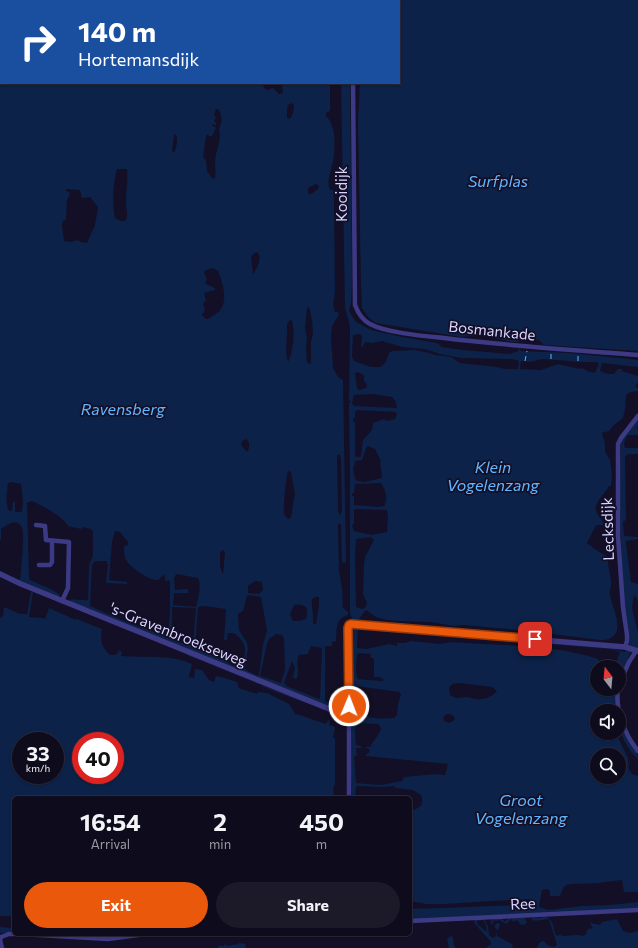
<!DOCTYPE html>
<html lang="en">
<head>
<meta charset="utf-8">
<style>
  :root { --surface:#0e0b1c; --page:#1c1929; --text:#f1f3f6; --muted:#9b9ba3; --line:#2e2b3b; --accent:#ea580c }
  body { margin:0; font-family:Commissioner,sans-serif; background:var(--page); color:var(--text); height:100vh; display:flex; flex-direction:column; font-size:15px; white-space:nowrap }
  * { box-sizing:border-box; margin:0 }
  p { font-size:13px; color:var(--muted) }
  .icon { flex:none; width:22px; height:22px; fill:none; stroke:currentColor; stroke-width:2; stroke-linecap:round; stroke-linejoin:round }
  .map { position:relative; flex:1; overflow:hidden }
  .details { position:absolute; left:12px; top:796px; width:400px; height:140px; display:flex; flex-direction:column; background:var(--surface); border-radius:6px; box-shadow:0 1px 3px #0004,0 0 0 1px var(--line) }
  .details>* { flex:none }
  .hud { position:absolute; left:0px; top:0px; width:400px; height:84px; box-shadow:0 1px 3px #0004,0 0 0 1px var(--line); background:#1a4fa0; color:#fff; overflow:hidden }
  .needle { width:26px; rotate:344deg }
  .tools { position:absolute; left:590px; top:660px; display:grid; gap:8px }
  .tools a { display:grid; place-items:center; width:36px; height:36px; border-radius:50%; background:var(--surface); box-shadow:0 1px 3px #0004,0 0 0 1px var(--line); font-size:20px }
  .speed { position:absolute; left:12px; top:732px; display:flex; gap:8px; font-size:20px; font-weight:700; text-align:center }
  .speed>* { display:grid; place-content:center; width:52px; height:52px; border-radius:50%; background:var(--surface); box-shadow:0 1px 3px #0004,0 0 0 1px var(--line); line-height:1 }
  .speed small { font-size:10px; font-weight:400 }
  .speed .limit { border:6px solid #d22; background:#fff; color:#111 }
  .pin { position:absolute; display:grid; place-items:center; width:34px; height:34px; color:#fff; margin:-17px; border-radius:8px; box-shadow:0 2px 6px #0006 }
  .me { position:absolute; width:44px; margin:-22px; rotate:1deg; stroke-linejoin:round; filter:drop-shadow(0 0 3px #0008) }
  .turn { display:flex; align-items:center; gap:14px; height:84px; padding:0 12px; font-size:18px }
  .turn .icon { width:52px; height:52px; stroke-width:2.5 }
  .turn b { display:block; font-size:28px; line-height:34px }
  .eta { display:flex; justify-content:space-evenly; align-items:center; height:68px; text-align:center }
  .eta b { font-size:24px; font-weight:700; line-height:28px }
  .action { display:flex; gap:8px; margin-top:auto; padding:8px 12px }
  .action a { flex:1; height:46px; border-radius:24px; background:var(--accent); color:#fff; font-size:16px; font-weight:700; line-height:46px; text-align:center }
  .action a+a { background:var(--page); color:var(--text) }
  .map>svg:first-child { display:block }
  .water { fill:#0c2248; fill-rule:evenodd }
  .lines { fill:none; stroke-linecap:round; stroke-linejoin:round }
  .stream { stroke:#0c2248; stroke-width:1 }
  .ferry { stroke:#62b6ff; stroke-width:1; stroke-dasharray:5 4; stroke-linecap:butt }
  .minor { stroke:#3d3a85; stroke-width:4.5 }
  .tertiary { stroke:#3d3a85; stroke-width:5.5 }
  .route-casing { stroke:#983908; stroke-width:10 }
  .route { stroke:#ea580c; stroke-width:7 }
  .labels { text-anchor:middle; stroke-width:3.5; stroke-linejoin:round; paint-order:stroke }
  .street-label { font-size:15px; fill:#d9d4ff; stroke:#130f26 }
  .water-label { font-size:16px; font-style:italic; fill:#62b6ff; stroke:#130f26 }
</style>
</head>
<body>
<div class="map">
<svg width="638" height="948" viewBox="0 0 638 948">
  <rect width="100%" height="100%" fill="#130f26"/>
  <g class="water">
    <path d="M0,0H328L1,1V83H263L264,88L267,90L273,88L279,94L283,93L282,85L286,83H330V111L326,113V116C337,126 335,148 333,162C331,171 326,182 330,190H333L334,200L335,292L333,304L335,312H338L339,315L332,326L331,337L333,368L338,377L343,380L346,563L342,562L341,525L339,523L338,524L339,571L342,588L343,608L348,612V615C335,619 337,627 336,641L332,642V646H325V701L344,709L340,712L71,602L69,600C74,598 82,601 88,600L89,566L93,555V532L91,529L83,527L81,529L68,526C63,516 42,506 32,501L28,502L27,503L29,577L30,580L53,590L60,595L59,597L20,581C21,571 25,535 22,528C18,517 6,525 1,529V540H0ZM291,103L294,105C294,109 293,117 289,119L287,118V110L288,105ZM216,109H218C223,116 222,121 219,129C222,139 216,150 215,161C215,167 216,172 215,178L213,179L207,171L206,160L203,157L206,136L208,134L209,136H212L216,128L212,125L214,124L216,126V123L214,121L216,117L214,115ZM174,134L177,136V143L175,151L172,153ZM117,169H127V170C128,181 126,192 126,202C126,210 129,215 125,221H121L115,218C112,204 113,182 117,169ZM316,184L319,186L318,189L311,194H308V188ZM66,189L80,190L82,198L90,197L98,207L95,225L87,243L81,242L77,240L71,242L64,241L62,226L63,221L66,219L67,200L70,194L69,192L66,191ZM257,252C263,259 257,268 253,274L251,257L254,253ZM213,268L218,271C222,281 228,299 221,309C219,312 217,313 214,315C210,317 210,319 206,319L202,315L205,310L203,304L206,300L204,293L215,290V288L206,284L205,282L207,280L204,272L206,270ZM309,307L312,320L313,335L311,341V364H309L307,362L306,348L307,338L305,328L307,308ZM291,319C296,329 293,353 288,362C284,351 288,336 287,324ZM246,439L249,442V448L247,452L241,445L242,441ZM337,455H340L341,460L342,510L340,515L338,512ZM288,471L291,472L295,495L294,498L291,518L288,519C287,517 285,516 284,514C283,510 286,476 288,471ZM11,482L21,484L23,502L22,512H15V502H13L12,511H9C5,502 7,493 8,483ZM115,531L120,532L128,542V545L124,546C124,550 124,554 125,558C128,566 149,581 158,580L164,574L166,582L168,580L170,581V610L168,635C140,630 114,616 90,606L92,565L95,561H107V564H108L106,583L127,584V582L109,580L112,542ZM223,550L225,552L223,575L220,566V552ZM176,574L198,578C202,586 198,598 196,607L173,605L174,593H188V589L175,590L174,579ZM255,581L262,582L263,590L259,594L248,593V586ZM247,595L261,597L267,630L263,645L259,675L258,676L246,670L245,668L248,649L247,643L239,630L238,614L243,611ZM316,597H319V605L316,624H314L313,623C314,614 311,607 312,599ZM294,605C306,604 309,607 306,619L299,621H293L290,615ZM205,606L226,609L224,640H227L228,633H234C248,644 246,650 242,667L234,665L233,666L223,659L210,655L195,648L198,607ZM172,607L196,608L193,644L181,643L172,640ZM276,634L282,635L284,639L285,669L281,683L260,676L267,644L269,639ZM311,646L322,648L320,699H319L287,686L284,683L292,661L295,668L293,677L295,679L297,678C300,668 295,663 299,655L308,654L309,650L310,649Z"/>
    <path d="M359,0H638V351L544,345L539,340L522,339L517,342H512L482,335L461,337L376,323L369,318L362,308L361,286L358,120L360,83H399V1Z"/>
    <path d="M341,83H350L352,282L351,303L349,311L356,322L371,330L402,337L437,343L442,347L463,350L510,354L518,351L519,348L521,351L570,353L638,360V367L602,363L600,371L608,374H614L618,369H622V371L638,376V382L635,387L638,388V391L630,392L626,395L625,409L623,418L613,426L609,431L602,433L605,444V452L610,460L612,475L611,486H609C606,493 593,503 596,511C598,516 602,519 604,525H596L587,543L588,545L589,544L593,548L608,557C607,567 612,576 611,585C611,588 609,591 610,594C611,607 627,631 609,639C607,640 602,640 600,640L528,631L463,625L453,626L431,622L397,621L387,620L376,617L366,610L358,620L359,628L404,631V633L358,630L357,648L366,649L389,644L397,646V643H405L411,641L440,644L451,642C498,646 554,644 598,659L602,667H597V689H617L618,711H597V733H616L628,758L629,770L632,774L638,776V892H624L622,880L598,883L571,884L566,885L563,888L560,896H550V892L548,889L542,890L539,907L548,910L582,906L610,905L638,902V908L410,920V909L528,905L531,904L532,902L529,899L444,904H426L410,901V811C419,808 425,806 421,795L413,790L395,788V786L383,787L356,786L355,798H351L352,795L351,775L352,697L351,665L354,664L353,662H351V637L353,622L350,613V468L349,421L350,420L349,419V403L351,402L349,400L350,326L345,307ZM360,334L362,336L361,346L363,347L365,342L373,343L382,341L402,347L425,349L440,354L461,358L513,359L519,361L518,369H505L497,367L460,363L451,357L435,355L430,353L414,350L392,351L389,353L386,362L380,367H371L354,361L352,356L353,335ZM542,359L581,362H596L599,363L595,373L587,371L582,368L580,369L558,364L541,370L520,369L521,361L530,362ZM358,372L364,375V381L367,385L366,388L359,390L357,388L355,373ZM372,394L392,397L396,402L397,408L354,406L352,403L354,395ZM357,410L395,412L397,414L395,419L387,421L384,419L373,423L372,430L363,440L361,456L360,457H356L355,454V422H353V419L355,418V412ZM367,446L375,449L380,459L382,478L365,482L357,481C354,478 354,472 353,468L354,467L355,461L362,460ZM381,483C385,490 389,498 384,506L378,507L354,505V496H352V493H354L355,484ZM356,509L387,510L388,517L387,532L371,535L354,531L352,526L354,523V510ZM371,537L374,540L365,557L364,564L363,594L367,603L365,608L362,609L356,607L355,554L356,539ZM359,653L371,654V658H374V677H380L384,680L381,681L358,679C354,672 357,662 357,654ZM460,683L492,687L497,691C493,697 483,700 476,699C473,699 469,697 466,697C459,698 456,699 450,695L449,688L452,684ZM356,686L399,692L401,695L398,704L397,715L394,718C367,720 353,717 356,686ZM447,714C451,714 454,715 455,719L450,723L444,721L443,717ZM357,723L378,724L381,728C380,734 373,741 370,747H365L370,750L368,754H366V756L448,764L445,775L436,774L404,777L402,781L381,785L356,783L354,756H357L356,748H361V746L356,745L355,730ZM597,755H619V777H597Z"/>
    <path d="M638,418V426L636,428L638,429V435H628C625,440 623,442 625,448H638V454H629L625,456L626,520L623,522L624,536L638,537V539L626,541V544L631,582L638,584V604L637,598L634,595L632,608L638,633V648L631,651L619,680V667H615L620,652L610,649L437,635V633L612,649L624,652L628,650C632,634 625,615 624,599C621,558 620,520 620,480L621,477L620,476L621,444L622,439Z"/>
    <path d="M31,592H33L29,617C35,618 40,617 45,619L49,608L76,620L77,619L102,629C100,641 101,646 110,655H116L119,650L122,652L121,656C145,658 170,654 192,664L189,677L194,678L195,669L202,670L209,680L214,682L216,676C223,677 231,680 237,682L239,688L257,694L258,692L267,693L289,704L296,715L297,714L326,724L328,720L330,721L329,725L335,727L333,738H335V784C332,787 334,793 334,798H14V914L12,916H0V618L3,616L4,607L20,614H27ZM21,741H55V775H21ZM81,741H115V775H81Z"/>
    <path d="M619,717C623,726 638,751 638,759C626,749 619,732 619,717Z"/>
    <path d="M544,916C552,917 554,927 555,934L558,936L561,934L562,936C571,936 575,934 584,936L587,933L586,931L590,928L591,929L593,928L590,924L592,922L593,924H596L600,925L602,922L617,919L623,931L630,933L638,931V948H537C539,944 539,941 544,941C547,945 549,946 554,947L557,945L549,919L534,921L531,919L533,917L541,918Z"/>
    <path d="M524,917L527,922L524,925L520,924L517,920L513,922L512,919L510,920L506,924L499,920L496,921L494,920L492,925L490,922L493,919L502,918L505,922L509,918Z"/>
    <path d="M474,919H484L488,926L489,935L493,938L496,936L497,930L494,926L497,923H499L500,926L497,931V936L512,944L513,948H486L491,944V942L475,924ZM483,920L486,925L487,932L477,924V921Z"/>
    <path d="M0,927L14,928V933H0Z"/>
    <path d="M70,934H136L113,937Z"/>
    <path d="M450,936L453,937L454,946L456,948H449L447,940Z"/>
    <path d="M239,943L245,944L246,948H218V946H224L225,944L228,946L238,944Z"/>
  </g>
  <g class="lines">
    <g class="stream">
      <path d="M620,592L623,622"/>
      <path d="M188,655L195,658"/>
      <path d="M196,658L260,684"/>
      <path d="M262,686L310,704"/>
    </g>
    <g class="ferry">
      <path d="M551,359V352"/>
      <path d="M525,361L527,351"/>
      <path d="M578,361V354"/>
    </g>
    <g class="minor">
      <path d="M352,0V1"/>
      <path d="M353,83L355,305C358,313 362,320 370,324C387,333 424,336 444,338C509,346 573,350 638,355"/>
      <path d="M36,525L45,526L46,540L69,542L68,588L62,601"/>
      <path d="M39,565H50L52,562V541"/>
      <path d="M625,647L627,641V635L623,607L618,536V444L621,438L638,416"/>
      <path d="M619,684L629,662L636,651"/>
      <path d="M618,689C615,710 625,735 638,751"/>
      <path d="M349,717V798"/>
      <path d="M410,921L638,910"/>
      <path d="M21,934L108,939L146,934"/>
      <path d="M2,948L0,940L1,937L9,934H14"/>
    </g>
    <path class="tertiary" d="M0,574L21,584L349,717V625L351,624L625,647L638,651"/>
  </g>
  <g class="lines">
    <g class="route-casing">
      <path id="route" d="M349,706L348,628L349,625L351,624L535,639"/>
    </g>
    <use href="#route" class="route"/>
  </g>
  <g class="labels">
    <g class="street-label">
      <text transform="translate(342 194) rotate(-90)" y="5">Kooidijk</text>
      <text transform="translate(492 331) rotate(6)" y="5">Bosmankade</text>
      <text transform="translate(608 529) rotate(-92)" y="5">Lecksdijk</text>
      <text transform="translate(178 635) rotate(22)" y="5">'s-Gravenbroekseweg</text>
      <text transform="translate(523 904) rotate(-3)" y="5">Ree</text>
    </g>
    <g class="water-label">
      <text x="498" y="187">Surfplas</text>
      <text x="123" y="415">Ravensberg</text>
      <text x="493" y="473">Klein<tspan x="493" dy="18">Vogelenzang</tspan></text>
      <text x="521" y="806">Groot<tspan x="521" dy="18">Vogelenzang</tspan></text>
    </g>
  </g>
</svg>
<div class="tools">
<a><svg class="needle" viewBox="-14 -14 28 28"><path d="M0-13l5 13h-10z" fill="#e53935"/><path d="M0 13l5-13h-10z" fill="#9b9ba3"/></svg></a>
<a><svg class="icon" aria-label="sound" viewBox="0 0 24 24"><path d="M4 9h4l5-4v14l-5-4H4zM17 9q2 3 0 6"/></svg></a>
<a><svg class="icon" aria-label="search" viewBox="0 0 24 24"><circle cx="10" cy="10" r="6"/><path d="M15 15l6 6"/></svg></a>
</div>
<div class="speed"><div>33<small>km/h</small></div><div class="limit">40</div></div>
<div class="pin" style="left:535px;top:639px;background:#d93025"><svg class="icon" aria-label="arrive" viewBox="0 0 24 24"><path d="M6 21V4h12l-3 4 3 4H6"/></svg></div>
<svg class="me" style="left:349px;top:706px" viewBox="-20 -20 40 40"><circle r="17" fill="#ea580c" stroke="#fff" stroke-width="3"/><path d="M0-11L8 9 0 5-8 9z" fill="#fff"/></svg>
<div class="hud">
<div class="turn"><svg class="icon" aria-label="right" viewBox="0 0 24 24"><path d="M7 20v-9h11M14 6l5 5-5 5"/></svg><div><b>140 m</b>Hortemansdijk</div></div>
</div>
<section class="details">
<div class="eta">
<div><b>16:54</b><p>Arrival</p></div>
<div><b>2</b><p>min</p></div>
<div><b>450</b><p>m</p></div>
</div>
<div class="action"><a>Exit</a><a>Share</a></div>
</section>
</div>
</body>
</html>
